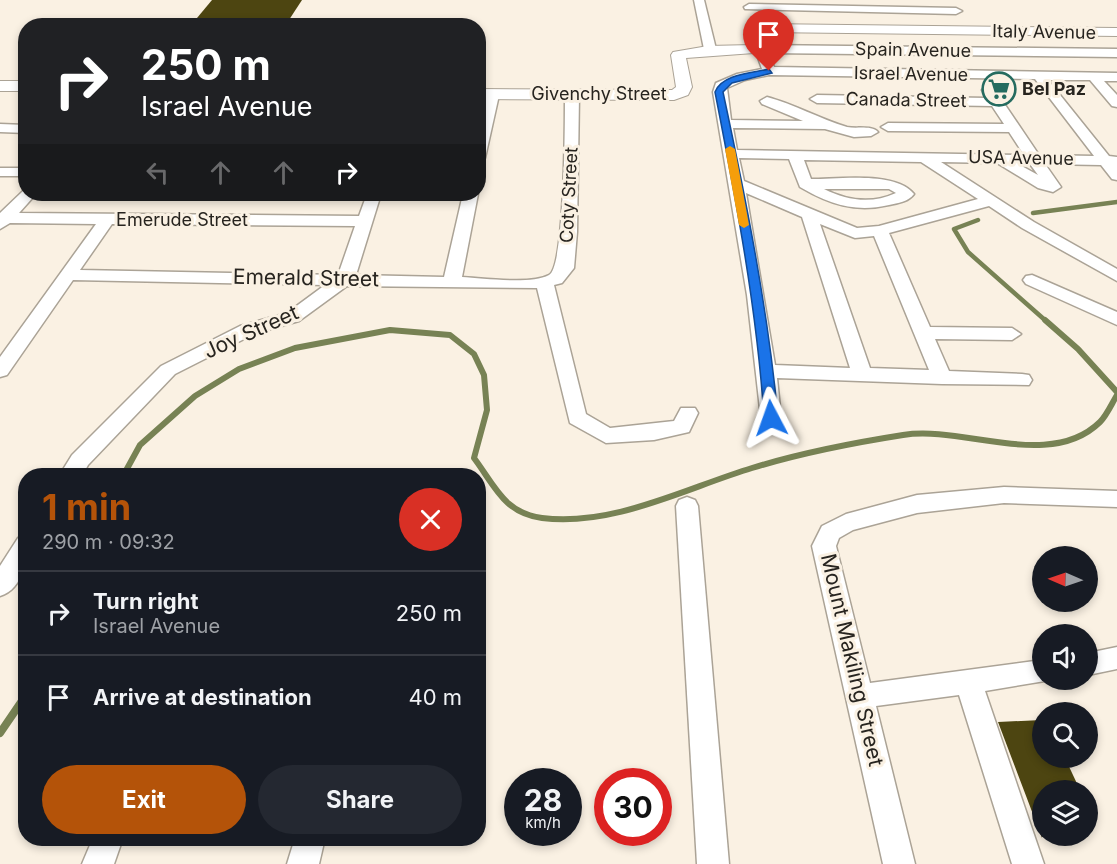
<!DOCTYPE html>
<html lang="en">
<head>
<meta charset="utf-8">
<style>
  :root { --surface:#171b24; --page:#242831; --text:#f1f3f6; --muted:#9ea1a6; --line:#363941; --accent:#b45309 }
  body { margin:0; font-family:Inter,sans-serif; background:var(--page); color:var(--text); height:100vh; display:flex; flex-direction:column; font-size:22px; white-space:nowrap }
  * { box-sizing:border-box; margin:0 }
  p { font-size:20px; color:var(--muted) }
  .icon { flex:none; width:33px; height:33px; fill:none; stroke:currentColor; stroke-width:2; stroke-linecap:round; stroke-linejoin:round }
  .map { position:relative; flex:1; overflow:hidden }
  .panel { position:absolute; left:18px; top:468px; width:468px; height:378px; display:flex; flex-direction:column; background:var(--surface); border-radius:24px; box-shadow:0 3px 9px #0003 }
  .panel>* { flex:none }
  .guide { position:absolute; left:18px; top:18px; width:468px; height:183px; border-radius:24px; box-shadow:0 3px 9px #0003; background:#202124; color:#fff; overflow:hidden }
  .needle { width:39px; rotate:272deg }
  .tools { position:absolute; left:1032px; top:546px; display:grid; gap:12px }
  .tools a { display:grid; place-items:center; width:66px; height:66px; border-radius:50%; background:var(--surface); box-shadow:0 3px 9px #0003; font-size:30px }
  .speed { position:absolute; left:504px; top:768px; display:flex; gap:12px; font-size:30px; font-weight:700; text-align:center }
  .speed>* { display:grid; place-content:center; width:78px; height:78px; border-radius:50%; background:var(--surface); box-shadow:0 3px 9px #0003; line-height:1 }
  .speed small { font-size:15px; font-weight:400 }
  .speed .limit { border:9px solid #d22; background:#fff; color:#111 }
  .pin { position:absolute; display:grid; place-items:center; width:51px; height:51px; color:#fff; margin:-62px -26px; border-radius:50% 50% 50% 0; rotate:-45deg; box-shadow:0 0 6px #0007 }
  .pin .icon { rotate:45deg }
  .me { position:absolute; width:66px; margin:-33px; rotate:356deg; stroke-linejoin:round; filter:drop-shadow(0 0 4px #0008) }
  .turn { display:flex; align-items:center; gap:21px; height:126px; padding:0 24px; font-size:27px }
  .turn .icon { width:78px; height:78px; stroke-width:2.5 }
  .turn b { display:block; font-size:42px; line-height:51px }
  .lanes { display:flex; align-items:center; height:57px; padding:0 24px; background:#0003; justify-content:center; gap:30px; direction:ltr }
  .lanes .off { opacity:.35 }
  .round { display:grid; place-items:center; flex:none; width:63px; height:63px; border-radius:32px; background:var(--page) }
  .overview { display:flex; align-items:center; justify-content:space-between; height:102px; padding:0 24px }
  h1 { font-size:36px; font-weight:700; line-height:45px; color:var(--accent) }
  .button { display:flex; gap:12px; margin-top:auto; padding:12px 24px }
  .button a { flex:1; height:69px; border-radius:36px; background:var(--accent); color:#fff; font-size:24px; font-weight:700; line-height:69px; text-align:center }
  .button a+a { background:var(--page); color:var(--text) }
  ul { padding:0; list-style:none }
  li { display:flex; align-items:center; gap:18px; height:84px; padding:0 24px; border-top:2px solid var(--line) }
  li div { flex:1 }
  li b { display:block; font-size:22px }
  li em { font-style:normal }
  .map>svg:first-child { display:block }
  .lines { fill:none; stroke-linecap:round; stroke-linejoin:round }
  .stream-far2 { stroke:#778254; stroke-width:4.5 }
  .stream-far1 { stroke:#778254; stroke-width:6 }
  .stream { stroke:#778254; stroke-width:8 }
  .building { fill:#4d4511 }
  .minor-casing { stroke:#aba396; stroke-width:3 }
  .tertiary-casing { stroke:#aba396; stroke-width:2 }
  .minor { fill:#fff; fill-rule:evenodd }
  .tertiary { fill:#fff; fill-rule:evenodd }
  .route { fill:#1a73e8; stroke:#114b97; stroke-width:1.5 }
  .slow { fill:#f59e0b }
  .labels { text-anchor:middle; stroke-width:6; stroke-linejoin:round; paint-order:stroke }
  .far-street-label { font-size:18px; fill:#27241f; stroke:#faf1e3 }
  .far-poi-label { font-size:18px; font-weight:bold; fill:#27241f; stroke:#faf1e3; text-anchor:start }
  .street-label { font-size:21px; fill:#27241f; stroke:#faf1e3 }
</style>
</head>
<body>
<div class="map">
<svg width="1117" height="864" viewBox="0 0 1117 864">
  <rect width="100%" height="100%" fill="#faf1e3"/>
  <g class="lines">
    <g class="stream-far2">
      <path d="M1033,213L1117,202"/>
      <path d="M978,220L954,229L968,252L1046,321"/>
    </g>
    <g class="stream-far1">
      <path d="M1045,320L1078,349L1117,392"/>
      <path d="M123,476L140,445L195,396L239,369L295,348L390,330L450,335L474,354L484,375L487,410L474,458C495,486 504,513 542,518C613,527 686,488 752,468C801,453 852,443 903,435C964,425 1050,471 1100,422C1107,415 1112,403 1117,395"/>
    </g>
    <path class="stream" d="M0,733L26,695"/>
  </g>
  <g class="building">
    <path d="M212,0H302L285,26L192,24Z"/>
    <path d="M1042,720V758H1065L1080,790H1042V838L998,722Z"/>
  </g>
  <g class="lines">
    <g class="minor-casing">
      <g id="minor">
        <path d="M694,0H704L716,49L714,52L704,49Z"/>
        <path d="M749,4L956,8L962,11L956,14L745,9L744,7Z"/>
        <path d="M761,45L1117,49V57L768,53L774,67L1117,73V81H1104L1117,95V107L1112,106L1090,80H1048L1109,156L1117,157V180L1112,179L1101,165L1045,164L1061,187L1053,192L1038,188L997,163L941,162L1034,222L1117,269V281L1022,228L989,206L889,233L930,327L1012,328L1021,334L1012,340L935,339L949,371L1022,374L1029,375L1032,380L1029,385L942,384L777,378L781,418L778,423H764L761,418L747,295L713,92L716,83L737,74L762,69L755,49ZM769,75L1035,79L1094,156L1039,155L993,87L988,86L982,90L987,98L817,95L810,99L817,103L992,106L1004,124L888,123L881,127L888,131L1009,132L1024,155L737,150L733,128L825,129L854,137L871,136L878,132C871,125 857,129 847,127C820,119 794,104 767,97L760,101L762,104L803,121L731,120L727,88L745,80ZM739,158L789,159L800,187C829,204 855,213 889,205C898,203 908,202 914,194C896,171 839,179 811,179L804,160L921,162L978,199L879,226L857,228L744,181ZM1018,164H1030L1038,175ZM824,189H889L896,193C872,204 848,201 824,189ZM746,193L802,217L850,368L775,365ZM820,224L855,238L874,236L929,370L870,368Z"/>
        <path d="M492,91L499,95L485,158L478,162V125L485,95Z"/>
        <path d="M572,91L579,95L577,232L574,268L562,283L554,285L586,414L610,428L674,421L681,408H695L698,413L689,432L654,440L606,443L570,423L537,288L347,286L299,321L254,334L175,374L88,465L82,476H59L72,455L161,366L240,326L287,313L325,285L73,280L7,375L0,377V357L96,224L10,223L0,229V213L23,191L36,194L19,213L359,216L367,194H381L356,275L444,277L463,194H478L462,277C483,278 530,285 549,275C565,267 565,120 565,95ZM112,224L355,226L338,275L80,270Z"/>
        <path d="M0,124L26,125V133L0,132Z"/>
        <rect x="0" y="168" width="26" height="8"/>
        <path d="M1032,275L1117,312V325L1026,284L1023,280L1026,276Z"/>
        <path d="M1004,487L1117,491V507L1004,503L917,513L853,530L839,538L836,546L870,683L1042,660V680H1051L985,691L1044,864H1012L959,695L876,706L915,864H883L812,546L822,526L846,514L917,495Z"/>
        <path d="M687,497L695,500L698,506L729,864H697L676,506L679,500Z"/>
        <path d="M26,536C26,558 25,588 0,596V566L18,538Z"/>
        <path d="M1117,647V669L1088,675V653Z"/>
        <path d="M93,838H123L114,864H82Z"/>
        <path d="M295,838H325L319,864H287Z"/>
      </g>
    </g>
    <g class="tertiary-casing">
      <g id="tertiary">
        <path d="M755,24L1117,28V36L763,32L768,49L766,52L686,58L692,87L688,95L674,100L478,99V89L672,90L676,87L671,55L673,52L708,46L753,45L748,28Z"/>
        <rect x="0" y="81" width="26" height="10"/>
      </g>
    </g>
    <use href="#minor" class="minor"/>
    <use href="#tertiary" class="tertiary"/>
  </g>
  <path class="route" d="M769,69L772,73L732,83L723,92C746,200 768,309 778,418L771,423L764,418C757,309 736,200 715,92C722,74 752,73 769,69Z"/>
  <path class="slow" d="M730,146L735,149L749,225L744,228L739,225L725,149Z"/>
  <defs>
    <g id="supermarket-ring" transform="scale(1.725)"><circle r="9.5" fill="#faf1e3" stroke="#256b5f" stroke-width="1.5"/><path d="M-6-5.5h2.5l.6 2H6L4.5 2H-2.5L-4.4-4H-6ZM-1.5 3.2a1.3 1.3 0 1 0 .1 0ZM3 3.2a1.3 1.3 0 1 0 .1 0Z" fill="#256b5f"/></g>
  </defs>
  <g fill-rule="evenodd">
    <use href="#supermarket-ring" x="999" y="89"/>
  </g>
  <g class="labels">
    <g class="far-street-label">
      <text transform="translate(1044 32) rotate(1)" y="6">Italy Avenue</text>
      <text transform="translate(913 50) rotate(1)" y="6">Spain Avenue</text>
      <text transform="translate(911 74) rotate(1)" y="6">Israel Avenue</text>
      <text x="599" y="100">Givenchy Street</text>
      <text transform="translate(906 100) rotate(1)" y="6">Canada Street</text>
      <text transform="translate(1021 158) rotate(1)" y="6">USA Avenue</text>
      <text transform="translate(569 195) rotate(-87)" y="6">Coty Street</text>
      <text x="182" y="226">Emerude Street</text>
    </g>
    <g class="far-poi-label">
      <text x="1022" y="95">Bel Paz</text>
    </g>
    <g class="street-label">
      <text transform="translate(306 278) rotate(1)" y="7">Emerald Street</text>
      <text transform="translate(251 332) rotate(-24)" y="7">Joy Street</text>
      <text transform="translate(852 660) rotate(77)" y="7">Mount Makiling Street</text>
    </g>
  </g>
</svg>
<div class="tools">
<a><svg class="needle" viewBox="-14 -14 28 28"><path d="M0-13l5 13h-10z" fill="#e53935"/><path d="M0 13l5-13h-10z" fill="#9ea1a6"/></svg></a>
<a><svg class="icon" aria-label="sound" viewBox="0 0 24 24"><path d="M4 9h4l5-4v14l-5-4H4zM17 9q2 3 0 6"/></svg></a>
<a><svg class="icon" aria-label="search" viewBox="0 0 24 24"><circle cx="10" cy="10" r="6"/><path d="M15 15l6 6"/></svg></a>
<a><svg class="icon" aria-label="layers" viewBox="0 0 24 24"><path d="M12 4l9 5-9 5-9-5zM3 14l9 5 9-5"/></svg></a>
</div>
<div class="speed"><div>28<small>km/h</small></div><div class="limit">30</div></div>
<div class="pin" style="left:769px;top:71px;background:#d93025"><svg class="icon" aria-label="arrive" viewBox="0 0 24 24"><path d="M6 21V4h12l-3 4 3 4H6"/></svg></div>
<svg class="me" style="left:771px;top:418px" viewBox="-20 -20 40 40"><path d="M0-17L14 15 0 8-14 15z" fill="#1a73e8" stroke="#fff" stroke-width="4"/></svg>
<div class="guide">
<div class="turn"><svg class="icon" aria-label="right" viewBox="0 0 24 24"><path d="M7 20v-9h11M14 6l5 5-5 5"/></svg><div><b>250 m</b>Israel Avenue</div></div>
<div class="lanes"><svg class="icon off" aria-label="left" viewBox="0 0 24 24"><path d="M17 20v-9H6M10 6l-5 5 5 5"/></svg><svg class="icon off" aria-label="ahead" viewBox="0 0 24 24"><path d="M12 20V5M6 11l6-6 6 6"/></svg><svg class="icon off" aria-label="ahead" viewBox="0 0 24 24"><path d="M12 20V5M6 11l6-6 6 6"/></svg><svg class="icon" aria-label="right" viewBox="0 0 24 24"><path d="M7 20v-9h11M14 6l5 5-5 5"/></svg></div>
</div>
<section class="panel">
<div class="overview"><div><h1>1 min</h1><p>290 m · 09:32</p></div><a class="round" style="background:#d93025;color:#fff"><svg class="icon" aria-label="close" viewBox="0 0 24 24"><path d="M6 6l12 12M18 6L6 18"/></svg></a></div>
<ul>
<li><svg class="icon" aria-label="right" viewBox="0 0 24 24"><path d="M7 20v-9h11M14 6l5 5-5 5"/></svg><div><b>Turn right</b><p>Israel Avenue</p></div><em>250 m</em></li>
<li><svg class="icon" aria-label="arrive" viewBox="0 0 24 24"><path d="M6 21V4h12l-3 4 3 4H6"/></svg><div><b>Arrive at destination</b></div><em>40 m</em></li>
</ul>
<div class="button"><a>Exit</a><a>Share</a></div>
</section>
</div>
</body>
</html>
